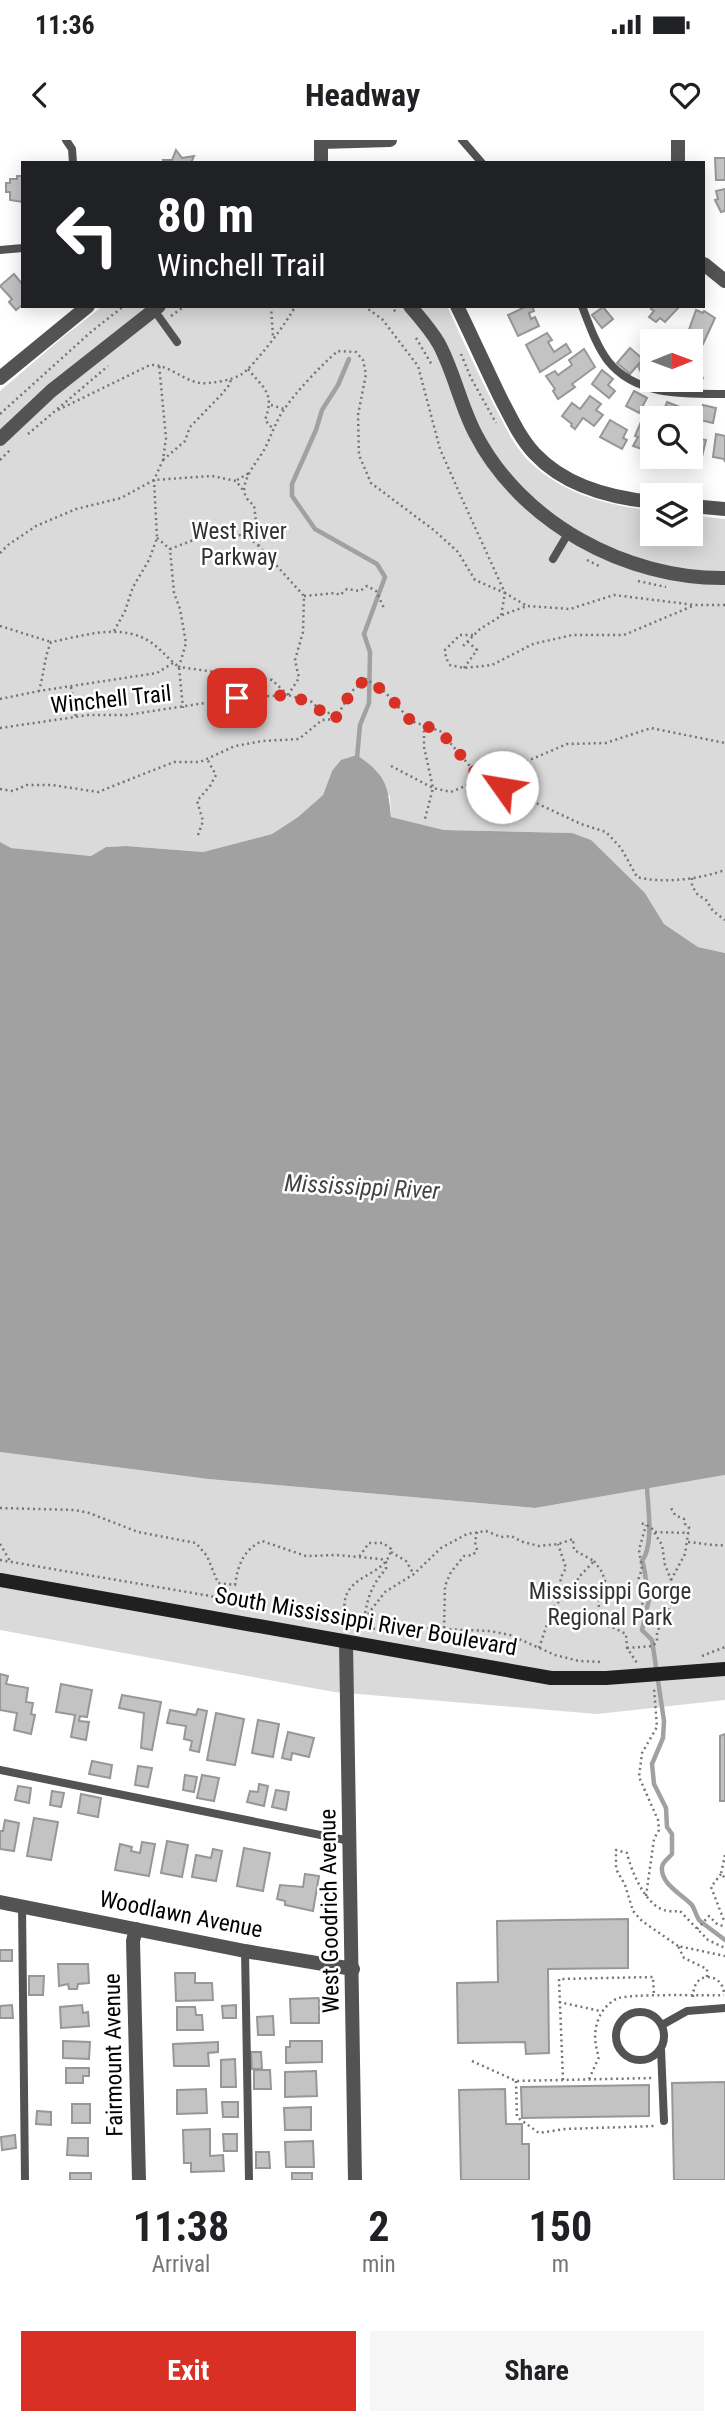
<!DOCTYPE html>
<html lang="en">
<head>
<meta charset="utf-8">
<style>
  :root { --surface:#fff; --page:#f6f6f6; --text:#202124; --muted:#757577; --accent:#d93025 }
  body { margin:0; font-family:"Roboto Condensed",sans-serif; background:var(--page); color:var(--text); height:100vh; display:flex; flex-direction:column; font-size:26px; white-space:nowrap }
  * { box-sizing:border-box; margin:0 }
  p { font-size:23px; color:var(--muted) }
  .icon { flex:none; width:38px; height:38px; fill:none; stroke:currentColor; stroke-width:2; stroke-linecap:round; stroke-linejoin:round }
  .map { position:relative; height:2040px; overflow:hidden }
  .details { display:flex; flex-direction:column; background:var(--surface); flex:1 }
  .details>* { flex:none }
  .hud { position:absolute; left:21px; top:21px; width:684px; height:147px; border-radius:0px; box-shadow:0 4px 18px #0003; background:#202124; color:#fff; overflow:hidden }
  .needle { width:46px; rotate:89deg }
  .tools { position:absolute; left:640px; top:189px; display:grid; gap:14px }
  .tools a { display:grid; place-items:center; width:63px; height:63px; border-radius:0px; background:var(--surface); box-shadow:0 4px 18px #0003; font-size:35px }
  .pin { position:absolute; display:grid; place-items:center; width:60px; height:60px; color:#fff; margin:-30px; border-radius:14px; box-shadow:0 4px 10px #0006 }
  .me { position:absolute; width:77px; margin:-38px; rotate:302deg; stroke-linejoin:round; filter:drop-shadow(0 0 5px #0008) }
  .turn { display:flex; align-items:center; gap:24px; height:147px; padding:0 21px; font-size:32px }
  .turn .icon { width:91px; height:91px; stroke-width:2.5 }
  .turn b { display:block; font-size:49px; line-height:60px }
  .eta { display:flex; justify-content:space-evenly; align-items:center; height:119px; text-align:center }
  .eta b { font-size:42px; font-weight:700; line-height:49px }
  .button { display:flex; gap:14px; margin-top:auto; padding:14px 21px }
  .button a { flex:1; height:80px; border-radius:0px; background:var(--accent); color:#fff; font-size:28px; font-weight:700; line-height:80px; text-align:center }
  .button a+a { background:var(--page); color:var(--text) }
  .status { display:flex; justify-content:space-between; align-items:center; height:49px; padding:0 35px; background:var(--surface); direction:ltr }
  .status svg { height:19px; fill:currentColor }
  header { display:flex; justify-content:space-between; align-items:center; height:91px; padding:0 21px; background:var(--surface); font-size:32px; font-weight:700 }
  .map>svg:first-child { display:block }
  .green { fill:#dadada }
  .water { fill:#a1a1a1 }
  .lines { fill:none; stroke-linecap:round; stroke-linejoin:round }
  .stream { stroke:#a1a1a1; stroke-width:4.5 }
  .building { fill:#c3c3c3; stroke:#979797; stroke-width:2 }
  .path { stroke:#757575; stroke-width:2.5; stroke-dasharray:2 3.5; stroke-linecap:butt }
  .lane { stroke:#535353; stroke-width:8 }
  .street { stroke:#535353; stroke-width:14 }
  .secondary { stroke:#202020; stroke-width:14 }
  .route { stroke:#d93025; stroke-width:12; stroke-dasharray:0 21.6 }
  .labels { text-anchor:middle; stroke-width:5; stroke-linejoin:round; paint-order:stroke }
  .park-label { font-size:23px; fill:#313131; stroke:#fff }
  .street-label { font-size:23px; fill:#000; stroke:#fff }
  .water-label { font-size:24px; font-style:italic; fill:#424242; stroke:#fff }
</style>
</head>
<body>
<div class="status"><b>11:36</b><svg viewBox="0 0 49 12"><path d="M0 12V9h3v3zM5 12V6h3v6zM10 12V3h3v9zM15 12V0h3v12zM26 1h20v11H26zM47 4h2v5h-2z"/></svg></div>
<header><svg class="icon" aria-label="back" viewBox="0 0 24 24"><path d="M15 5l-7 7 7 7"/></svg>Headway<svg class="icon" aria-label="heart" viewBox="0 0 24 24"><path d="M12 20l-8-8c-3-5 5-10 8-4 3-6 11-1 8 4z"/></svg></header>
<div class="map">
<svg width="725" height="2040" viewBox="0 0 725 2040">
  <rect width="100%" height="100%" fill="#fff"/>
  <g class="green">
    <path d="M103,166H447C462,199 477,231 493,263C504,283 513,306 530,322C564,355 608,365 653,371V394H691V375L725,379V813L698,807L664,784L645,753L572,693L444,690L391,677L390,656L332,631L323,655L298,677L272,694L203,712L126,706L106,707L91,716L10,708L0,702V251L63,197Z"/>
    <path d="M0,1312L208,1339L535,1368L725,1335V1560L597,1574L334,1552L0,1490Z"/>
  </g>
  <path class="water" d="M357,615C385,635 388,643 391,677L444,690L572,693L591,700L645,753L664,784L698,807L725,813V1335L535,1368L208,1339L0,1312V702L11,708L91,716L106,707L126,706L203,712L272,694L298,677L323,655L332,631L341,620Z"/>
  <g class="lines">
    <g class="stream">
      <path d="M349,219L338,245L322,270L316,290L292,344V356L315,389L377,424L385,437L364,494L370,512L369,563L360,585L357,618"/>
      <path d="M647,1348C648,1368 654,1405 642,1421C647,1433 644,1444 650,1455L642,1490L652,1500L664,1581L663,1598L652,1624L654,1644L666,1668L667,1687L672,1694V1714C669,1718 663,1721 662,1727C660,1744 683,1755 692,1765C695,1770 696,1775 699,1780C702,1783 720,1796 725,1800"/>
    </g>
  </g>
  <g class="building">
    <path d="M176,10L182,18L194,16L191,23H164L163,20H172Z"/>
    <path d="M715,18H725V40H716Z"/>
    <path d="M17,36H23V62L10,60V52H6V43H10V39H17Z"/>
    <path d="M725,49V71L721,72L715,60L718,59L716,51Z"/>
    <path d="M14,134L23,145V164L16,170L9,162L12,159L0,146Z"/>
    <path d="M527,166H532L534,171L529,173L531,179L535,177L539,186L518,196L508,175Z"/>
    <path d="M653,166H680L665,182L660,178L656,182L649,177L654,171L651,169Z"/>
    <path d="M603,167L613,179L602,188L592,175Z"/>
    <path d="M696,170L703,173L704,171L715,178L703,204L698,201L694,208L691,207V201H688L690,197L687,195Z"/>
    <path d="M547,193L552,200L548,202L554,212L566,204L571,212L540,232L526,205Z"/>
    <path d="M630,208L643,219L630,234L617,223Z"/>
    <path d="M584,209L595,227L572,244L575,247L558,259L553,251L555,249L546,236L555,231L558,235L572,225L569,220Z"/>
    <path d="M651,219L653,237L645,241L638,226Z"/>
    <path d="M602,230L613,239L608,245L615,251L609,258L592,244Z"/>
    <path d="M691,231L703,238L696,251L684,245L687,240H691Z"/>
    <path d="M634,251L647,258L639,273L626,266Z"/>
    <path d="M590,256L601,264L596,270L603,275L594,286L583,278L575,289L571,286L572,284L562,276L572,263L580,269Z"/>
    <path d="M667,262L680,267L676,278H661Z"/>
    <path d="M703,265L716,268L713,283L700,280Z"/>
    <path d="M646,270L654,273L648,286L653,290V313L633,306L638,297L635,296Z"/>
    <path d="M610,280L627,290L623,298L627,300L622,309L600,297Z"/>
    <path d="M691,292L695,293L694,298L706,300L701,321L689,317H691Z"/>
    <path d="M716,294L725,296V322L724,319L713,317Z"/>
    <path d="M0,1534L8,1536L6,1544L28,1548L26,1562L33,1563L31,1574L35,1575L31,1594L14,1590L17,1573L0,1570Z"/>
    <path d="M61,1544L92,1550L87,1577L80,1576L79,1581L89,1582L86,1600L71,1597L75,1575L56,1572Z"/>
    <path d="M122,1555L161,1562L152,1610L141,1608L144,1573L119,1568Z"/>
    <path d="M198,1569L207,1571L199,1612L190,1610L192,1601L184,1599L186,1586L167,1583L170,1570L196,1575Z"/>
    <path d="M216,1573L244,1579L235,1625L207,1620Z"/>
    <path d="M258,1580L279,1584L273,1617L252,1613Z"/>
    <path d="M288,1592L314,1598L309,1617L292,1613L291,1620L282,1618Z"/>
    <path d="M725,1594V1661H720V1596Z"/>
    <path d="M92,1621L112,1625L110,1638L89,1634Z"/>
    <path d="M138,1626L152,1628L148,1647L135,1645Z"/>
    <path d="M185,1635L197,1637L194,1652L183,1650Z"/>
    <path d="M202,1635L219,1638L214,1661L197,1658Z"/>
    <path d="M259,1644L268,1646L264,1666L247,1662L250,1651L258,1652Z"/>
    <path d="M18,1646L31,1648L29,1663L15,1660Z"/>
    <path d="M276,1650L289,1652L286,1670L272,1667Z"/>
    <path d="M52,1651L64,1653L61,1667L50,1665Z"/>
    <path d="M81,1654L101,1658L98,1677L78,1673Z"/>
    <path d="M34,1678L58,1682L51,1720L27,1716Z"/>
    <path d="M5,1680L19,1683L14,1711L0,1709V1691H3Z"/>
    <path d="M167,1701L188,1705L182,1737L161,1733Z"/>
    <path d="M142,1702L155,1704L149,1736L115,1730L120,1704L132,1707L131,1711L140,1713Z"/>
    <path d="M244,1708L270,1713L263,1751L237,1746Z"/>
    <path d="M213,1709L222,1711L216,1741L192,1737L196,1715L211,1718Z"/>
    <path d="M305,1734L319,1736L313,1771L285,1765V1761L277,1759L280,1745L303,1747Z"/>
    <path d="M628,1779V1828L548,1829L549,1913L526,1914L525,1902L458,1903L457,1843L498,1842L497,1781Z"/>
    <rect x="0" y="1810" width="12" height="11"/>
    <path d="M58,1824H88L89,1843L78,1844L77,1849H69L68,1844L59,1846Z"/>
    <path d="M175,1833H195V1843H212L213,1860L176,1861Z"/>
    <path d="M29,1836H44L43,1855H29Z"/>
    <path d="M319,1858V1883H291L290,1859Z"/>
    <path d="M12,1865L13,1878H0V1866Z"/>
    <path d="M82,1865L83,1873L88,1872L89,1886L61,1888L60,1867Z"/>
    <path d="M236,1865V1878H223L222,1866Z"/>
    <path d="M177,1867H195L196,1875H202L203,1890H177Z"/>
    <path d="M273,1876L274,1895H258L257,1877Z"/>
    <path d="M63,1901L90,1902L89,1919L63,1918Z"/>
    <path d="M290,1901H322V1922L286,1923V1907H290Z"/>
    <path d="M218,1902V1912L208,1913L209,1926H174L173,1904Z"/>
    <path d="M251,1912H261L262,1929H252Z"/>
    <path d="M235,1919L236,1947H221V1920Z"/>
    <path d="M66,1928H89V1936H83V1943H66Z"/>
    <path d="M254,1930H270L271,1949H254Z"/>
    <path d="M316,1931L317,1956L285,1957V1932Z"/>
    <path d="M725,1942V2040H674L672,1943Z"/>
    <path d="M649,1945V1976L522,1978L521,1947Z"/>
    <path d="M206,1949L207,1973L177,1974V1950Z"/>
    <path d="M505,1949L506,1984H522V2004H529V2040H461L459,1950Z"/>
    <path d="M222,1962H238V1977H223Z"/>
    <rect x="72" y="1964" width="18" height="19"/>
    <path d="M311,1967V1990H285L284,1968Z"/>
    <path d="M37,1971L51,1972V1985L36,1984Z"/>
    <path d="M210,1989V2016L223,2015L224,2031L191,2032V2023H184L183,1990Z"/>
    <path d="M223,1994H237V2011H224Z"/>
    <path d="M15,1995L16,2008L2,2010L1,1997Z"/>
    <path d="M68,1998H88V2016L67,2015Z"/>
    <path d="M313,2001L314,2027H286L285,2002Z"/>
    <path d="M256,2012H269L270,2028H256Z"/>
    <rect x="70" y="2033" width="21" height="7"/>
    <rect x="292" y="2033" width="20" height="7"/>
  </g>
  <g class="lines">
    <g class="path">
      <path d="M271,166L273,197"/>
      <path d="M364,166L382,179L418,226L440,309L463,361L505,453L527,466"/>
      <path d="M390,166L397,173"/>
      <path d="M171,176L185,166"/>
      <path d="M416,198L432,225"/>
      <path d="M461,214L471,238L496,283"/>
      <path d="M248,229C264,249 275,253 265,280L273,289"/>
      <path d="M271,265L284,269"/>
      <path d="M58,270L150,225C168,224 182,240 200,243C211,244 233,240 242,234C253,227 290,179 295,166"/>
      <path d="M0,274L92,191L124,166"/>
      <path d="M28,294L108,226"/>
      <path d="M0,320L10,310"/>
      <path d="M163,320L185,301L190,287L221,255L230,244L231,238"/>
      <path d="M237,340L249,333"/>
      <path d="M157,398L170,409"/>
      <path d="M259,406L245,395L204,396L170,409L174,453L180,469L186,503L179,527L272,540L288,555"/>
      <path d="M0,413L8,405L36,386L76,369L121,358L154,340L212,336L236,341L243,350"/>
      <path d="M587,420L599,426"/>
      <path d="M638,441L666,447"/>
      <path d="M304,456L335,453L340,455L347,449L360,451L367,446L376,451L384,468"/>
      <path d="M502,475L527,466L570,469L614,455L695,465H725"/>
      <path d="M0,486L51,502"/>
      <path d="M114,491L125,471L133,447L149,420L157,398L154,340L163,320L166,298L159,224"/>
      <path d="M473,495H460L445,510L446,518L450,525L464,528L492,525L533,504L572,495H624L695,465"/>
      <path d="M173,523L157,533L39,551C44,534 44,518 51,502C83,496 119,483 149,501C160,508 169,520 179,527L183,568"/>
      <path d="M464,528L477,510L468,502"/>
      <path d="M71,547L76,577"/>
      <path d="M288,555L299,538L295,520L303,492L304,456L259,406L254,365C231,351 255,325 264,310C271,297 275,283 283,271C294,254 322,224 338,211L356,212L363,220L366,234L358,275L359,315L371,343L435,391L458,412L475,440L505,453L501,476L480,489L463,506"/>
      <path d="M0,559L39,551"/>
      <path d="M424,585V607L433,648L451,652L481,639"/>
      <path d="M0,588L89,575H127L237,558L288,555L312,562L323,573H331L335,579L352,551L366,539L385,552L411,581L440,591L481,639L502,647L525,622L567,604L606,603L651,588L725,603"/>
      <path d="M391,626L433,648L425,679"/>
      <path d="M502,647L581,684L606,692L621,708L637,737C663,744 700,739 725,730"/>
      <path d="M0,649L13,651L27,645H52L98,652L174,622H200L235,606L263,601L299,599L322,580L335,579"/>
      <path d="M198,695L203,681L197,661L210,646L216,635L207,619"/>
      <path d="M692,738V746L698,755L706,760L713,771L725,780"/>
      <path d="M0,1368L75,1370L89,1373L138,1392L196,1403L207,1416L218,1443L235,1445C238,1425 243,1410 262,1401L306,1416L336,1415L381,1419L386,1422V1429C373,1443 368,1456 365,1474H368L385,1452L414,1434L441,1408L467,1394L486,1391L501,1397L511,1396L523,1402L539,1406L558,1404L573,1399L574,1410L594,1421L578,1438L576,1451L559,1453"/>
      <path d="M655,1392L689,1393"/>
      <path d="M688,1402C701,1403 712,1406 725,1405"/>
      <path d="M0,1404L10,1421"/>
      <path d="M391,1412L406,1421L413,1433"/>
      <path d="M0,1420L333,1477L386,1492L422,1488L490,1491L510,1495L555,1515L579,1521L601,1522"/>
      <path d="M594,1421L602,1432L605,1441L598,1450L600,1485L614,1488L626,1494L627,1508L637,1523"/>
      <path d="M671,1440L685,1414L689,1387L685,1384L684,1379L675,1375L671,1368"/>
      <path d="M641,1470L644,1456L639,1449L638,1440L642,1429L639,1410L646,1385"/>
      <path d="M347,1482C332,1431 387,1441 391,1409L383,1403H369L359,1417"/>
      <path d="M444,1488L445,1446L451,1432L464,1416L473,1415L477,1410L475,1402L477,1392"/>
      <path d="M539,1508L553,1467L558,1463L561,1437L566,1428L558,1404"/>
      <path d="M627,1508L653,1506L657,1501V1492L673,1462L669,1459L671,1440L665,1425L662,1405L651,1387L641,1383"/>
      <path d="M702,1516L725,1507"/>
      <path d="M725,1715L721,1734L725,1738"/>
      <path d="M721,1734L711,1747L725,1783"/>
      <path d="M646,1756L654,1699L659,1690L658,1680L639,1637L642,1613L657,1587L654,1549"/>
      <path d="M697,1789L709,1776L718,1785L725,1786"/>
      <path d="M678,1806L642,1781L633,1771L625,1745L616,1729V1710L627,1713C631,1731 647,1770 669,1771C673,1772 676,1771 680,1771L708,1800L725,1808"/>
      <path d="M707,1837V1829L684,1818L678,1806L725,1816"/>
      <path d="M693,1857C693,1847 697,1838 707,1837C718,1837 724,1845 724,1855"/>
      <path d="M559,1862L600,1871"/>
      <path d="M472,1921L516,1941L652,1938"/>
      <path d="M589,1939L599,1917C591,1896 595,1871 616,1859C627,1853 706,1856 724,1855"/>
      <path d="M563,1940L559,1839L653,1837L654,1856"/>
      <path d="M516,1941L517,1977L539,1993L565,1989L654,1986"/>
    </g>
    <g class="lane">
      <path d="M66,0L72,9L73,23"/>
      <path d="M462,0L482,23"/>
      <path d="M0,110L23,108"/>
      <path d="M582,166C589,184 596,205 608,221C636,256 684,254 725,254"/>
      <path d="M154,170L177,202"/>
      <path d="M553,419L569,392"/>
      <path d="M0,1630L350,1701"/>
      <path d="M22,1766L25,2040"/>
      <path d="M245,1811L249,2040"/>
      <circle cx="640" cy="1896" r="24"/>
      <path d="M662,1885L687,1871L725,1868"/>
      <path d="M661,1909L664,1981"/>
    </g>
    <g class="street">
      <path d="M321,0V23"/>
      <path d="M678,0V23"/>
      <path d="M321,2L390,0"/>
      <path d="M704,124L725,141"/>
      <path d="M410,166C420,178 431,190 439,204C454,232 460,264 475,293C521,383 626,439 725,438"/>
      <path d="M457,166C472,197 486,228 501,259C511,278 520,298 535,314C565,346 612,358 653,362"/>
      <path d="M0,238L88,166"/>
      <path d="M0,299L51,251L159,166"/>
      <path d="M691,366L725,369"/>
      <path d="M346,1502L355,2040"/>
      <path d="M0,1762L245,1811L353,1829"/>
      <path d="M136,1789L133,1801L139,2040"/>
    </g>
    <path class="secondary" d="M0,1440L551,1538H606L725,1529"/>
  </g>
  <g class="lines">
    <path class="route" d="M237,558C271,556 296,549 323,573H331L335,579L352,551L366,539L385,552L411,581L440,591L481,639L502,647"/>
  </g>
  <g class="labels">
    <g class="park-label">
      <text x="239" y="399">West River<tspan x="239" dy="26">Parkway</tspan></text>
      <text x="610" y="1459">Mississippi Gorge<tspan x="610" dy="26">Regional Park</tspan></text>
    </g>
    <g class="street-label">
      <text transform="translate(111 559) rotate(-6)" y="8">Winchell Trail</text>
      <text transform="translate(366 1481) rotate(10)" y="8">South Mississippi River Boulevard</text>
      <text transform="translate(329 1771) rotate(-91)" y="8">West Goodrich Avenue</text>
      <text transform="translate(181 1774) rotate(11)" y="8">Woodlawn Avenue</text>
      <text transform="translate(113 1915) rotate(-91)" y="8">Fairmount Avenue</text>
    </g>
    <g class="water-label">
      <text transform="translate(362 1047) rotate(3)" y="8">Mississippi River</text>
    </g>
  </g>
</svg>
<div class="tools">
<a><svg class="needle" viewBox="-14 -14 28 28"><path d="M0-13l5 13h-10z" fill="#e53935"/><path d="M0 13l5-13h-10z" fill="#757577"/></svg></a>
<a><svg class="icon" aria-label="search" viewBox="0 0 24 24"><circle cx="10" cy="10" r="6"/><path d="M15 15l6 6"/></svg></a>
<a><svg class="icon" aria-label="layers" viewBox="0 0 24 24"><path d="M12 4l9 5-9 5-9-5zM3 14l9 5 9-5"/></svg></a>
</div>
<div class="pin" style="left:237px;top:558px;background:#d93025"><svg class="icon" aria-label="arrive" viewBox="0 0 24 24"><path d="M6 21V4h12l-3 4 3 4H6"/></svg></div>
<svg class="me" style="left:502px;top:647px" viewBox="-20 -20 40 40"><circle r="19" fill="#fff"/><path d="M0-13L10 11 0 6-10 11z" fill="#d93025"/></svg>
<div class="hud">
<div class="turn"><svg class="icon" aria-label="left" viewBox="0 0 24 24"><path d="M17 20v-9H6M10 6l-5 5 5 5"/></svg><div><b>80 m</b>Winchell Trail</div></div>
</div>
</div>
<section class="details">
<div class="eta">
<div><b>11:38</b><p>Arrival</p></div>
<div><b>2</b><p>min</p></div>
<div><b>150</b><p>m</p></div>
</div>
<div class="button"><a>Exit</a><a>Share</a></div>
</section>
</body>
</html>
